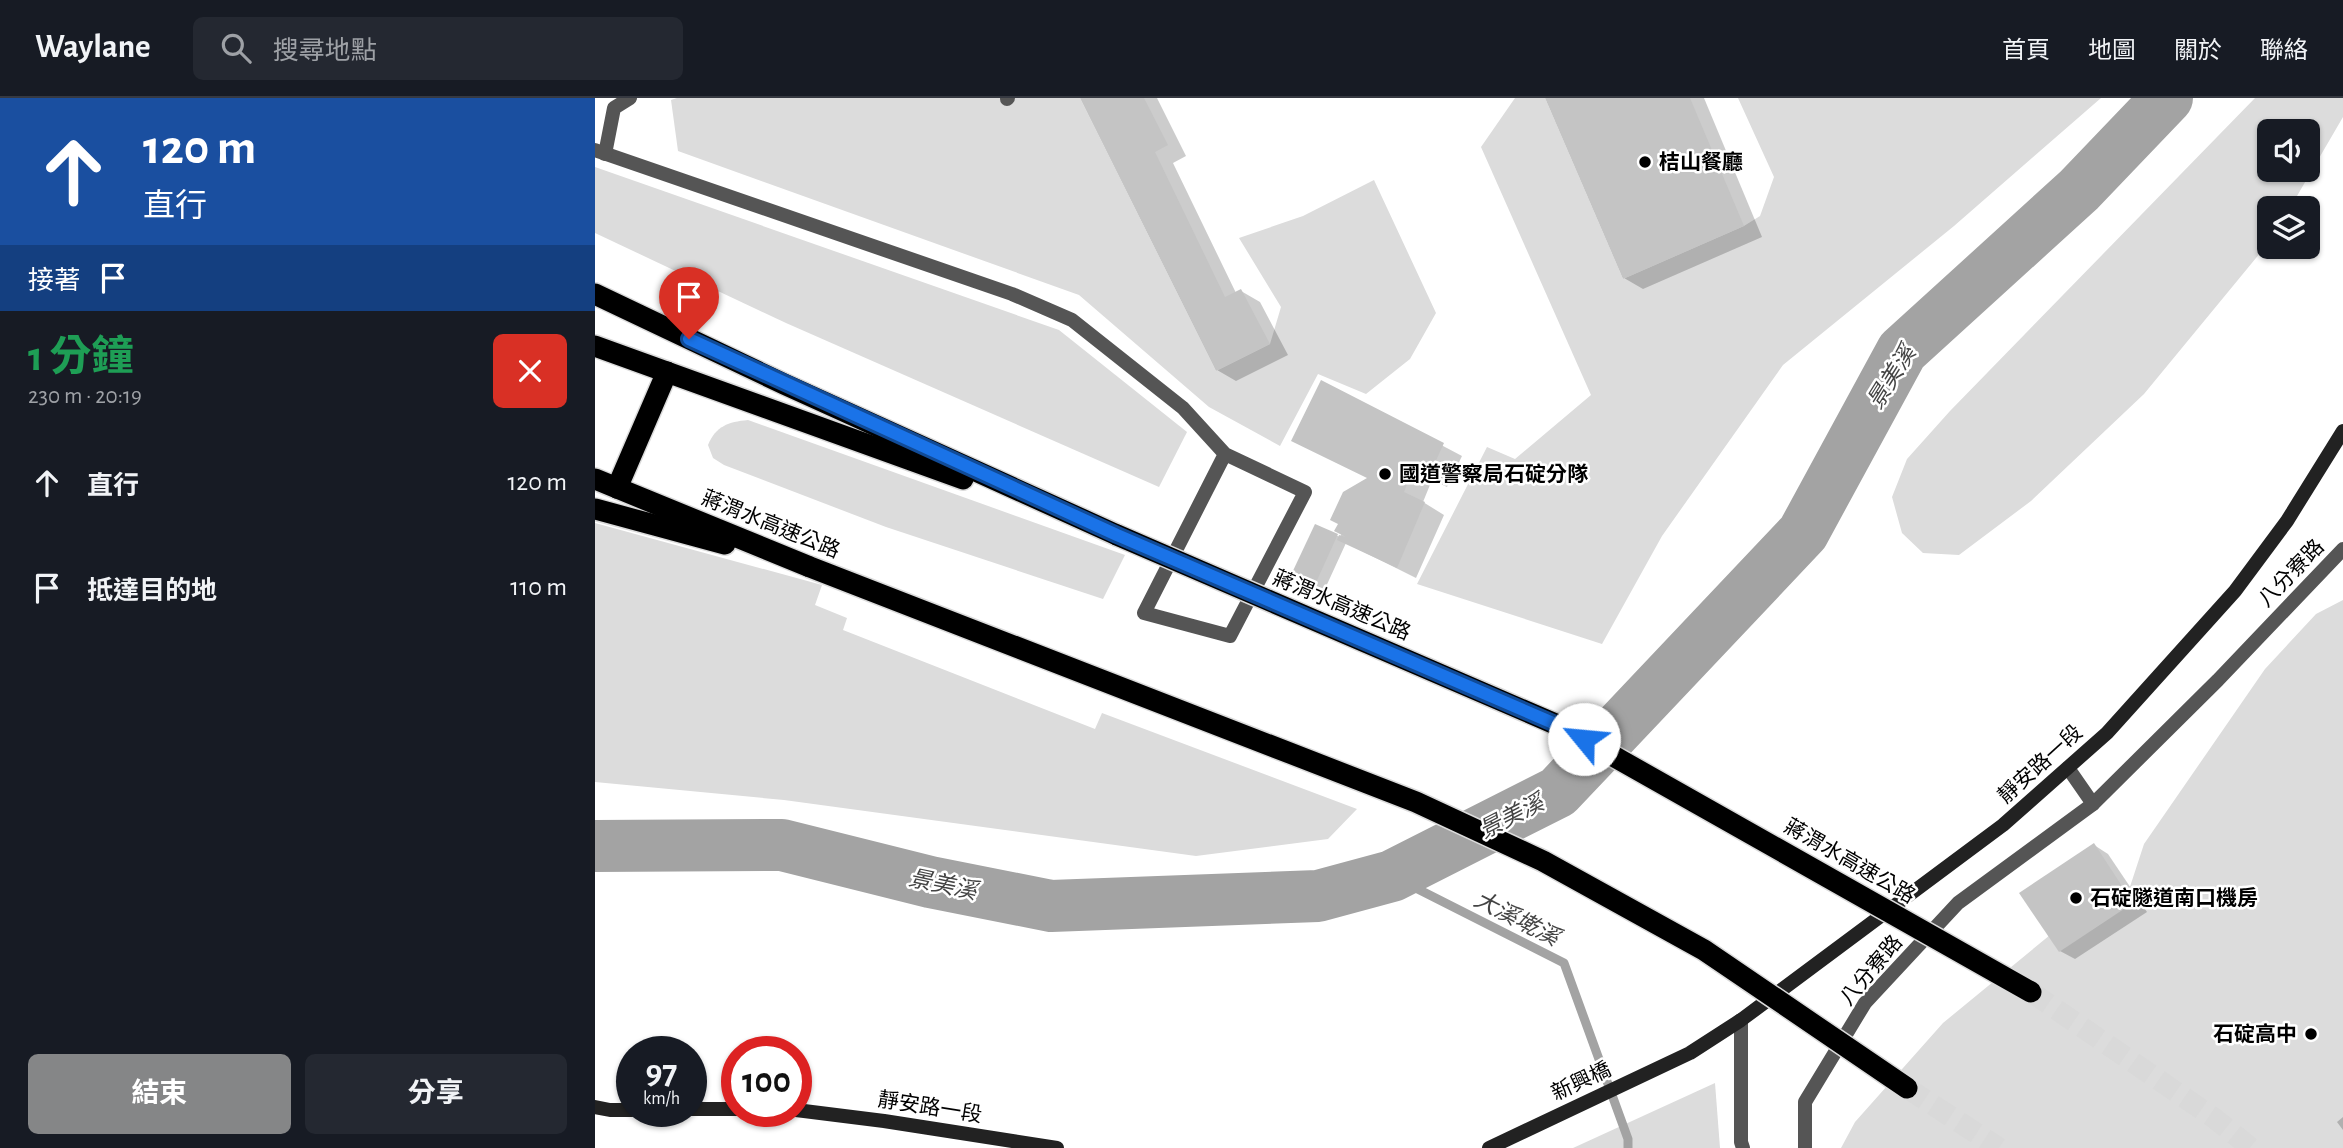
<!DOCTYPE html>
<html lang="zh-TW">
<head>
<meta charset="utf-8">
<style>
  :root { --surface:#171b24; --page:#242831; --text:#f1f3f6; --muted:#9ea1a6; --line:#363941; --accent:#858687 }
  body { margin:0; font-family:"Alegreya Sans","Noto Sans TC",sans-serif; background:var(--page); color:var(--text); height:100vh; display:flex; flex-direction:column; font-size:26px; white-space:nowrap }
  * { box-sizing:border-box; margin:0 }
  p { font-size:23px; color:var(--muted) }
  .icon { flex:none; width:38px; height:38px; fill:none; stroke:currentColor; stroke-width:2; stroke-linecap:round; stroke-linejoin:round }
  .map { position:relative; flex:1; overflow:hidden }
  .drawer { display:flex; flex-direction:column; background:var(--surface); width:595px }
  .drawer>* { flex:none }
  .hud { background:#1a4fa0; color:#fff; overflow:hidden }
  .tools { position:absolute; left:1662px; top:21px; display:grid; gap:14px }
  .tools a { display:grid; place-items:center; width:63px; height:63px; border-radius:10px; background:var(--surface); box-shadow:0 2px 5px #0004; font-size:35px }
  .speed { position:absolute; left:21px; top:938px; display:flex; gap:14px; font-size:35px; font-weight:700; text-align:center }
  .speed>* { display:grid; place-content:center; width:91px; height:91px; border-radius:50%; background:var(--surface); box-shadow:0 2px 5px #0004; line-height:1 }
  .speed small { font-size:18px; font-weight:400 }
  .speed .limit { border:10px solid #d22; background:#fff; color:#111 }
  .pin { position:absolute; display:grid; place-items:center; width:60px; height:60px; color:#fff; margin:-72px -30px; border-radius:50% 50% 50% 0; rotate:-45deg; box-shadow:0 0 7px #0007 }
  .pin .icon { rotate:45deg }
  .me { position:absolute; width:77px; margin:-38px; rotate:298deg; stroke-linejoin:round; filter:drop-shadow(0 0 5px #0008) }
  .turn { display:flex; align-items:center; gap:24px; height:147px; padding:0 28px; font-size:32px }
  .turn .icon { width:91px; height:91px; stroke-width:2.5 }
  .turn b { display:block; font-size:49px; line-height:60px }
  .then { display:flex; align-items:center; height:66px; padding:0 28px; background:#0003; gap:14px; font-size:26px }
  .round { display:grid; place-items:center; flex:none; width:74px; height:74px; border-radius:10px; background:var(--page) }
  .headline { display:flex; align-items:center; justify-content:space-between; height:119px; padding:0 28px }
  h1 { font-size:42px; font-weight:700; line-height:52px; color:#1e9e55 }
  .primary-button { display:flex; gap:14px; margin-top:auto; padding:14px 28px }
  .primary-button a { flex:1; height:80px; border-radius:10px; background:var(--accent); color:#fff; font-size:28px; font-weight:700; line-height:80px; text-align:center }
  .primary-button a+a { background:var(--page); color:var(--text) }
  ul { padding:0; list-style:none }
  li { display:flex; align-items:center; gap:21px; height:105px; padding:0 28px }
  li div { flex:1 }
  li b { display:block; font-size:26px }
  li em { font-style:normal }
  header { display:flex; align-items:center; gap:42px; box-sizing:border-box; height:98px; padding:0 35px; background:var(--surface); border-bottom:2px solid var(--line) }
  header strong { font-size:33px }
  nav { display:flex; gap:38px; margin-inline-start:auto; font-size:24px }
  .search { width:490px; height:63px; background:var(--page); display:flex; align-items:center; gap:18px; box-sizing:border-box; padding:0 24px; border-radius:10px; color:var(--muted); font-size:26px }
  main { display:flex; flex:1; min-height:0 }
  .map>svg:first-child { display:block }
  .green { fill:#dcdcdc; fill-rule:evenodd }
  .shadow { fill:#0003 }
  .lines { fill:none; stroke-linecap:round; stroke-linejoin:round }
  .stream { stroke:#a3a3a3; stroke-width:9 }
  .river { stroke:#a3a3a3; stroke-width:52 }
  .building { fill:#c4c4c4 }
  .motorway-tunnel { stroke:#d9d9d9; stroke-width:21; stroke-dasharray:21 10; stroke-linecap:butt }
  .motorway-casing { stroke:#dbdbdb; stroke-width:24 }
  .service { stroke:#555; stroke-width:14 }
  .minor { stroke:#555; stroke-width:14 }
  .secondary { stroke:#222; stroke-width:14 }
  .motorway { stroke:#000; stroke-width:21 }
  .motorway-bridge-casing { stroke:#dbdbdb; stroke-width:24; stroke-linecap:butt }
  .motorway-bridge { stroke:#000; stroke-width:21 }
  .route-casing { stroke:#114b97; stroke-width:18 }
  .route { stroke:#1a73e8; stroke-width:12 }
  .poi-dot { fill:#000; stroke:#fff; stroke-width:2.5 }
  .labels { text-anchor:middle; stroke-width:5; stroke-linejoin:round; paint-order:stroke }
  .poi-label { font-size:21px; font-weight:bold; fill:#000; stroke:#fff; text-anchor:start }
  .street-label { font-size:21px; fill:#000; stroke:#fff }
  .water-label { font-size:23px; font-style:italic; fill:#444; stroke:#fff }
</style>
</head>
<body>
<header>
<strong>Waylane</strong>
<div class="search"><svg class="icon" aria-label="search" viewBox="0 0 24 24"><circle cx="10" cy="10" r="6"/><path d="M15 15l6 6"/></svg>搜尋地點</div>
<nav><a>首頁</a><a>地圖</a><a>關於</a><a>聯絡</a></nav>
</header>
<main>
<section class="drawer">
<div class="hud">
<div class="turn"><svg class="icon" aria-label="ahead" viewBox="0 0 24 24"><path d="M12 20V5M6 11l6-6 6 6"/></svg><div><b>120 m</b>直行</div></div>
<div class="then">接著<svg class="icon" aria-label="arrive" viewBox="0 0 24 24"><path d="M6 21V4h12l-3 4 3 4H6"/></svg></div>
</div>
<div class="headline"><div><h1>1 分鐘</h1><p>230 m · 20:19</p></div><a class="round" style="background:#d93025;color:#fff"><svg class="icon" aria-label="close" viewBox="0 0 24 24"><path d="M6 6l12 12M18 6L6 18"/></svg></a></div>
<ul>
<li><svg class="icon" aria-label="ahead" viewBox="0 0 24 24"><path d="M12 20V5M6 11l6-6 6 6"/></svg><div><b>直行</b></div><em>120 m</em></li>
<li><svg class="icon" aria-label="arrive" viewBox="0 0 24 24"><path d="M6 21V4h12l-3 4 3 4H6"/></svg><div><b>抵達目的地</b></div><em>110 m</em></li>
</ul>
<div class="primary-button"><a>結束</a><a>分享</a></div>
</section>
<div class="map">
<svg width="1748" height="1050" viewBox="0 0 1748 1050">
  <rect width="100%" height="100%" fill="#fff"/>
  <g class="green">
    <path d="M82,0H485L621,273L675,246L686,209L644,140L708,118L779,82L841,215L815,261L771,296L723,276L685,348L614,309L484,197L83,53L76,2Z"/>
    <path d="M920,0H950L1028,181L1149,128L1165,118L1179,79L1143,0H1506L1359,128L1188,267L1067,438L1007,546L822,486L892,349L920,361L996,297L886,49Z"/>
    <path d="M1660,0H1748V19L1695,110H1675V143L1549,296L1436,403L1364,457L1328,455L1307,435L1297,399L1312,361L1355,313ZM1675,33H1713V72H1675Z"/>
    <path d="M0,69L464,232L592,334L564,389L191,225L0,135Z"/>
    <path d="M153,322L530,457L508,501L291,429L129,367L118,360L113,347C121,328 133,324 153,322Z"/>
    <path d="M0,425L227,487L220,507L252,520L248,532L500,631L507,615L762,711L733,741L601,758L189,702L0,684Z"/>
    <path d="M1748,502V1050H1246L1260,1024L1348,925L1466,828L1530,804L1549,746L1670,571L1721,516Z"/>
    <path d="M1120,985L1125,1050H978Z"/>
  </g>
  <g class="shadow">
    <path d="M487,0H562L591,58L578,65L641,195L646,193L665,204L693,257L641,283L622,272Z"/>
    <path d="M952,0H1109L1167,139L1048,191L1029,180Z"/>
    <path d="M727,284L867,358L852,389L837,382L828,404L849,417L821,480L751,445L729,493L707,482L721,428L745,439L774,380Z"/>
    <path d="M1499,747L1513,756L1552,814L1480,861L1465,853Z"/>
    <path d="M1748,1019V1032L1742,1024Z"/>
  </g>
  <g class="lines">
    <path class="stream" d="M797,778L969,865L1033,1041V1050"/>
    <path class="river" d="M0,748L187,747L335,784L456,808L723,798L797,778L963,694L1208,435L1307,253L1484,92L1572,0"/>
  </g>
  <g class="building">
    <path d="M485,0H549L573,47L560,54L630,199L646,191L675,246L621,273Z"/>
    <path d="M950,0H1095L1149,128L1028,181Z"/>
    <path d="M726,282L849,345L833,380L817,373L809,394L830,404L802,470L742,442L744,437L751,439L739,433L743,426L735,422L748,394L772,380L696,343Z"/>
    <path d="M720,426L743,436L719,489L696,477Z"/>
    <path d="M1499,745L1538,805L1464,854L1424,795Z"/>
  </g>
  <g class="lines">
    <g class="motorway-tunnel">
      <path d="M1436,894L1619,1020L1656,1050"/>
      <path d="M1312,990L1404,1050"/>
    </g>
    <g class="motorway-casing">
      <g id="motorway">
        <path d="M0,196L189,286L522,437"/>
        <path d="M0,248L368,381"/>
        <path d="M0,381L215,469"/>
        <path d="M22,390L72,274"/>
        <path d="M0,411L130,446"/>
      </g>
    </g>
    <g class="service">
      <path d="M412,1L413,0"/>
      <path d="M0,52L417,196L477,222L588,310L630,356L710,394L635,538L549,515L630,356"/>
      <path d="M10,56L19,10L35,0"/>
      <path d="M1473,670L1498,706L1623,582L1748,451"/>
      <path d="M1210,1050V1004L1270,905L1363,805L1498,706"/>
    </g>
    <path class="minor" d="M1146,922V1044L1148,1050"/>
    <g class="secondary">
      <path d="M0,1009L15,1012H37"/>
      <path d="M96,1011H142"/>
      <path d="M201,1012L289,1023L462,1050"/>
      <path d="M894,1050L1095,955L1146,922L1408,727L1512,635L1640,493L1692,423L1748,333"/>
    </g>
    <use href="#motorway" class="motorway"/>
    <g class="motorway-bridge-casing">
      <g id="motorway-bridge">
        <path d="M522,437L965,628L1436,894"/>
        <path d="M215,469L821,704L948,763L1109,852L1312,990"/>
      </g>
    </g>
    <use href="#motorway-bridge" class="motorway-bridge"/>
  </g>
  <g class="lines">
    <g class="route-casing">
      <path id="route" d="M94,241L522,437L965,628L989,641"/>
    </g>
    <use href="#route" class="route"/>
  </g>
  <g class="poi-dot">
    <circle cx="1050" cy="64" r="7"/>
    <circle cx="790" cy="376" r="7"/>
    <circle cx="1481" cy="800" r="7"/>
    <circle cx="1716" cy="936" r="7"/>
  </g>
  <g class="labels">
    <g class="poi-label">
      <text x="1064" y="71">桔山餐廳</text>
      <text x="804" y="383">國道警察局石碇分隊</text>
      <text x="1495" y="807">石碇隧道南口機房</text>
      <text x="1702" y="943" text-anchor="end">石碇高中</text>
    </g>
    <g class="street-label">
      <text transform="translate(176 426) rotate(22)" y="7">蔣渭水高速公路</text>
      <text transform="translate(1696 475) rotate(-46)" y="7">八分寮路</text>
      <text transform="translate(747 507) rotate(23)" y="7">蔣渭水高速公路</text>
      <text transform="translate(1445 666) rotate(-42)" y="7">靜安路一段</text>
      <text transform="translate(1255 763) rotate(30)" y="7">蔣渭水高速公路</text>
      <text transform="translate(1276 872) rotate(-50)" y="7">八分寮路</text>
      <text transform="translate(986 983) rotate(-25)" y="7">新興橋</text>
      <text transform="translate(335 1009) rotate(9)" y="7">靜安路一段</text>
    </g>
    <g class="water-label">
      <text transform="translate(1296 279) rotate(-58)" y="8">景美溪</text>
      <text transform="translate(916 718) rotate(-27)" y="8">景美溪</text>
      <text transform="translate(348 786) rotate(12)" y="8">景美溪</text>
      <text transform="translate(922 820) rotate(27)" y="8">大溪墘溪</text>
    </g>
  </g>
</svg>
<div class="tools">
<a><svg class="icon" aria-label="sound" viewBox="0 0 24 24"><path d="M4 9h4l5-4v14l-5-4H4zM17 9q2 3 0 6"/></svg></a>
<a><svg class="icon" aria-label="layers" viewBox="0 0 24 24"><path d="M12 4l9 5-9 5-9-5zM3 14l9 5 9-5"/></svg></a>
</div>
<div class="speed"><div>97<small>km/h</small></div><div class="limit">100</div></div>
<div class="pin" style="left:94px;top:241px;background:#d93025"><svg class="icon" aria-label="arrive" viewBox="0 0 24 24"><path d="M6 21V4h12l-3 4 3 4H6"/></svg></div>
<svg class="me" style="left:989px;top:641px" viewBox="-20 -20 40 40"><circle r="19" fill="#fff"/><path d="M0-13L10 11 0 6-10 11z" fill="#1a73e8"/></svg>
</div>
</main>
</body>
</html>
